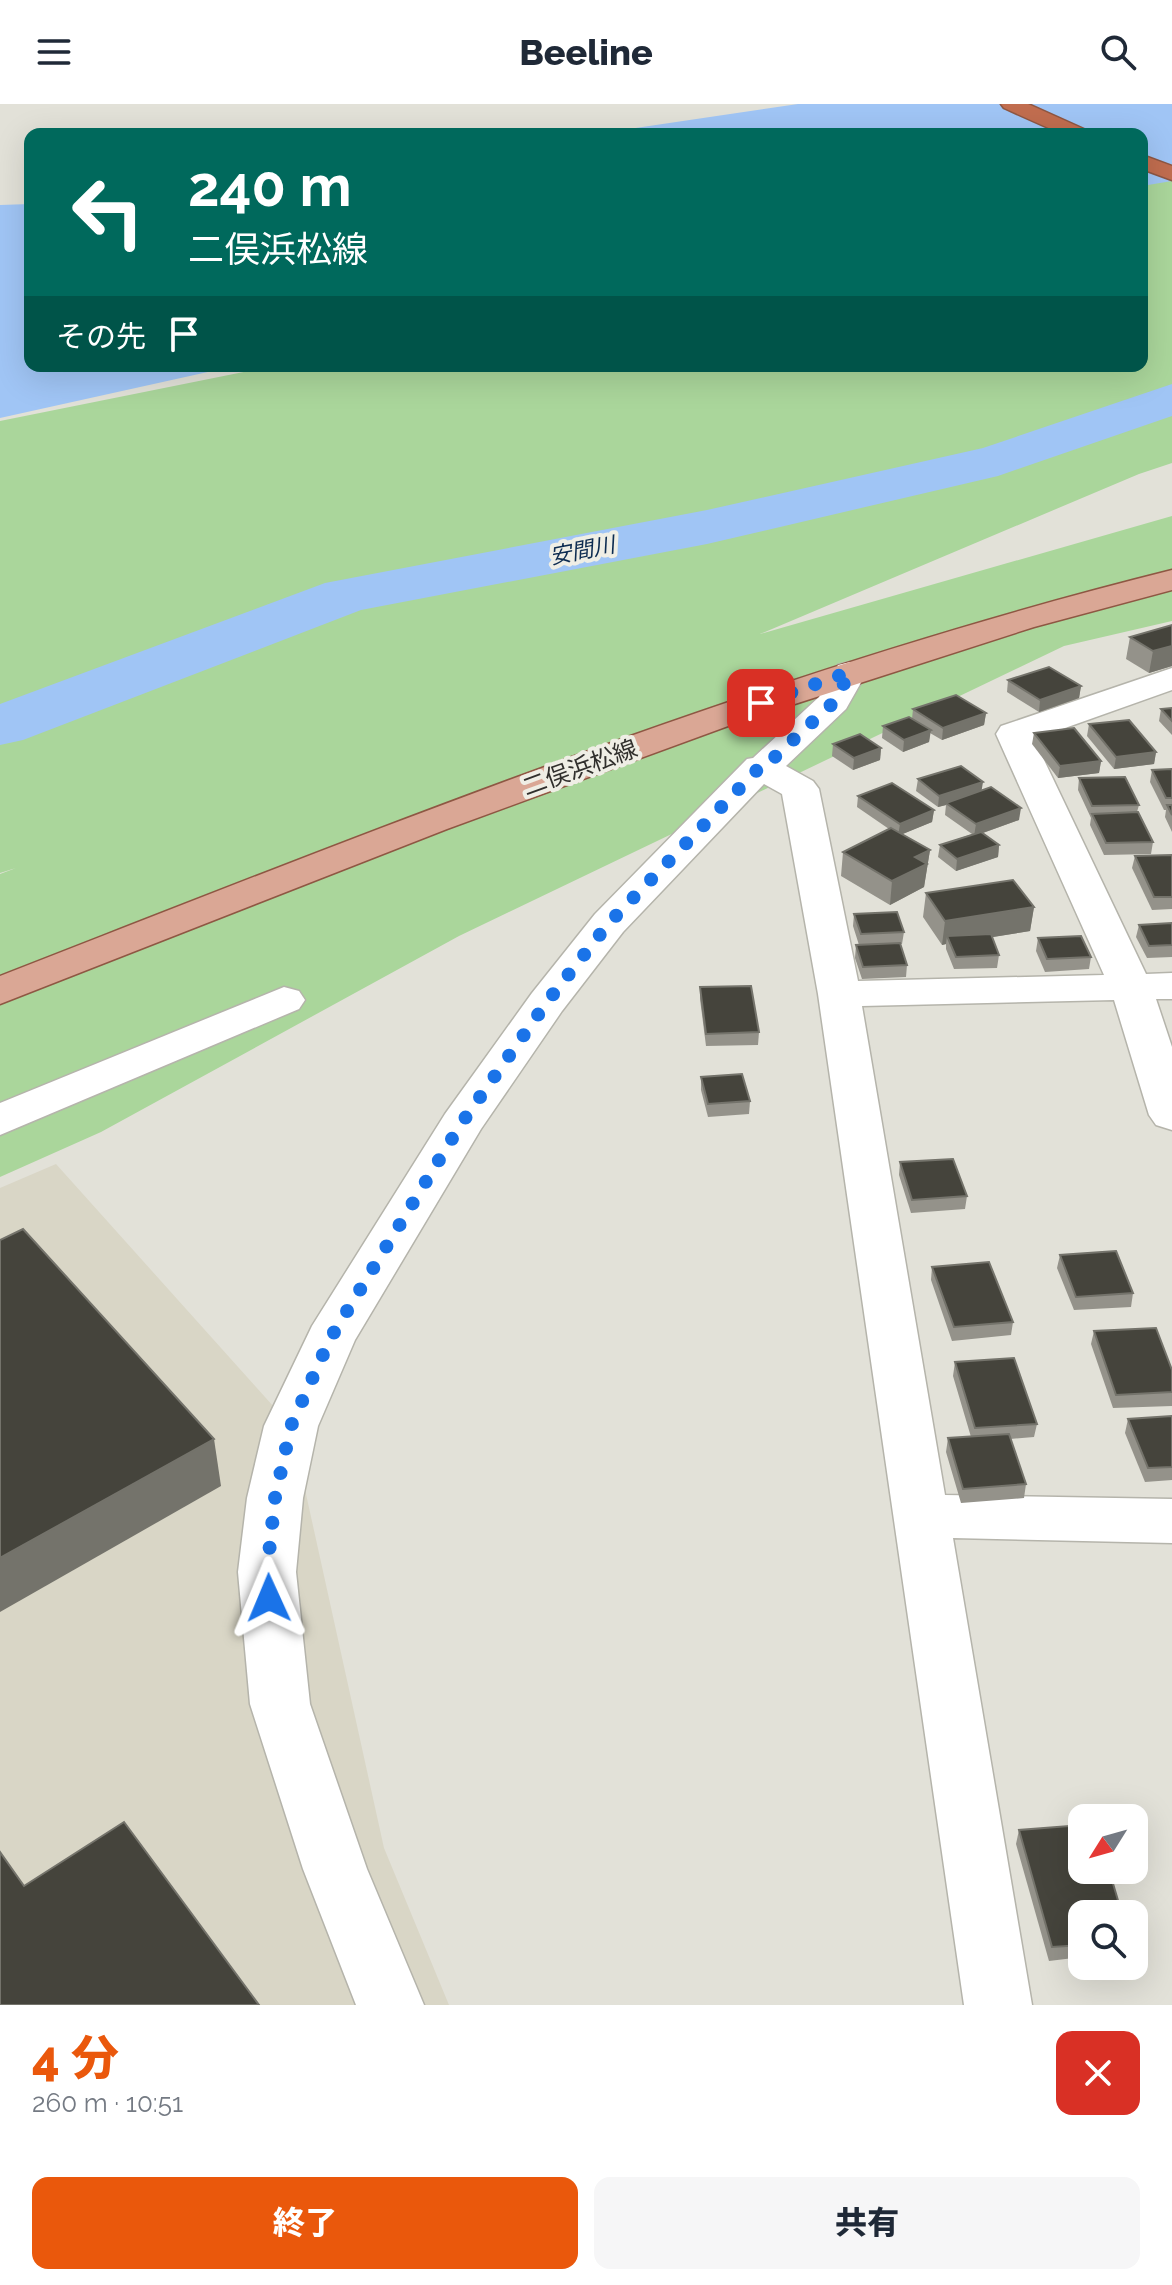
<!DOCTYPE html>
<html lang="ja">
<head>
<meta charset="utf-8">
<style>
  :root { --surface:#fff; --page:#f6f6f7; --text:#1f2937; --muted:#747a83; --accent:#ea580c }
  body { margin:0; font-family:Raleway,"Noto Sans JP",sans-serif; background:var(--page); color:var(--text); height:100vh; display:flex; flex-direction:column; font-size:30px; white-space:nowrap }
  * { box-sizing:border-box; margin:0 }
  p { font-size:26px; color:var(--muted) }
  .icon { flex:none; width:44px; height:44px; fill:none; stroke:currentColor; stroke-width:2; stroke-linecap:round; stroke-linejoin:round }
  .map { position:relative; height:1901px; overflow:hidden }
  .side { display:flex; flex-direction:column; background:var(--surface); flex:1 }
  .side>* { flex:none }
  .banner { position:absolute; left:24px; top:24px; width:1124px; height:244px; border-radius:16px; box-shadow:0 8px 32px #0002; background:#00695c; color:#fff; overflow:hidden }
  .needle { width:52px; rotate:233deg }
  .tools { position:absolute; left:1068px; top:1700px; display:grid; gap:16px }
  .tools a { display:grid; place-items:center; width:80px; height:80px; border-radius:16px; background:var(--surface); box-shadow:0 8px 32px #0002; font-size:40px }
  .pin { position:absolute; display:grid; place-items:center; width:68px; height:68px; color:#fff; margin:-34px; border-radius:16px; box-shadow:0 4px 12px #0006 }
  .me { position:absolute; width:88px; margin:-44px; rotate:359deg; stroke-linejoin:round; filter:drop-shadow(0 0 6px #0008) }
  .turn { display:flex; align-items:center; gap:28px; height:168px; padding:0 32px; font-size:36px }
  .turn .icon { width:104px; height:104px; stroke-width:2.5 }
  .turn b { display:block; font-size:56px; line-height:68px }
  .then { display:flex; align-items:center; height:76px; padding:0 32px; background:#0003; gap:16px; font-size:30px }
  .round { display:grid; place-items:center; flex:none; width:84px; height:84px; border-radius:16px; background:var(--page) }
  .head { display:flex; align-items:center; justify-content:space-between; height:136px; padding:0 32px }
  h1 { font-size:48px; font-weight:800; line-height:60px; color:var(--accent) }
  .action { display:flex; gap:16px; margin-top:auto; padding:16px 32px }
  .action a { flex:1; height:92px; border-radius:16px; background:var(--accent); color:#fff; font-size:32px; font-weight:800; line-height:92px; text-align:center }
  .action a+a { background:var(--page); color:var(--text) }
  header { display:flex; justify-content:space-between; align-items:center; height:104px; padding:0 32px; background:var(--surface); font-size:36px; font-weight:800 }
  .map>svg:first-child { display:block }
  .built { fill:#d9d6c6 }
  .green { fill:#aad69b }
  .water { fill:#a0c5f5 }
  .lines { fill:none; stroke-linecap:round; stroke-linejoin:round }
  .river { fill:#a0c5f5; fill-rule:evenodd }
  .minor-casing { stroke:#b5b4ab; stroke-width:3 }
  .major-casing { stroke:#8e5743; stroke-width:3 }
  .highway-casing { stroke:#8e5743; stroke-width:3 }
  .minor { fill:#fff; fill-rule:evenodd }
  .major { fill:#daa795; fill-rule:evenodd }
  .highway { fill:#c16d4f; fill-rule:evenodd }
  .wall { fill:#94928a }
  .shaded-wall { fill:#74736b }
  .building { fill:#45443c; stroke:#74736b; stroke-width:2 }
  .route { stroke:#1a73e8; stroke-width:14; stroke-dasharray:0 25.2 }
  .labels { text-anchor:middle; stroke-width:8; stroke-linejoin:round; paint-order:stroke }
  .far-water-label { font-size:22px; font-style:italic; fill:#0d2c51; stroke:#efeee5 }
  .street-label { font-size:24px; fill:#302f2c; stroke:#efeee5 }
</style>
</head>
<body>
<header><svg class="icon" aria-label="menu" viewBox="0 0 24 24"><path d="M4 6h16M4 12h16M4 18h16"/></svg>Beeline<svg class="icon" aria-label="search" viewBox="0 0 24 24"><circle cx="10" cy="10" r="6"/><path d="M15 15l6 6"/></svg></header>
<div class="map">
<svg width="1172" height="1901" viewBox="0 0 1172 1901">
  <rect width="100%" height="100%" fill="#e2e1d8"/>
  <path class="built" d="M56,1060L291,1322L384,1744L449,1901H0V1084Z"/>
  <path class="green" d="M1172,74V359L1139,370L760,530L1172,412V517L1064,542L459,832L101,1028L0,1073V770L16,764L0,769V317L273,262H1142V80Z"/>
  <g class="water">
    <path d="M798,0H1172V77L1142,82V30H595Z"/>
    <path d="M30,100V262H235L0,314V101Z"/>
  </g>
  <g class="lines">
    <path class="river" d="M1172,280V312L998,372L707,440L361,506L23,636L0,641V600L325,479L707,406L983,344Z"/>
    <g class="minor-casing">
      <g id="minor">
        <path d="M850,558L862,561L867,568L846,605L786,662L813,677L819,685L858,877L1104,871L996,630L1001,622L1172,564V586L1034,635L1146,870L1172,869V895H1156L1172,943V1026L1156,1021L1149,1011L1114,896L862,902L945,1391L1172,1395V1439L953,1434L1032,1901H964L818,890L782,690L764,680L623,828L562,907L481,1025L355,1236L318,1322L303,1394L296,1468L310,1600L367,1765L424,1901H356L303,1765L250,1600L238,1468L247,1394L264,1322L312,1222L445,1010L532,889L595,810L747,655L753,654L819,593L838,561Z"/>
        <path d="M284,883L299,887L305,896L299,905L0,1031V999Z"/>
      </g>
    </g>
    <g class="major-casing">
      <path id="major" d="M1172,466V486L1034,523L739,618L447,725L0,900V872C385,722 770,566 1172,466Z"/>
    </g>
    <g class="highway-casing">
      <g id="highway">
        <path d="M1001,0H1028L1086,26L1089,30H1062L1004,4Z"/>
        <path d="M1142,51L1172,62V76L1142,65Z"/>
      </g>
    </g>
    <use href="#minor" class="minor"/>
    <use href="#major" class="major"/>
    <use href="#highway" class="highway"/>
  </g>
  <g class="wall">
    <path d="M1172,521V562L1149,569L1126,555L1130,533Z"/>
    <path d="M1008,576L1081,582L1079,594L1039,608L1007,588Z"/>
    <path d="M1172,604V631L1159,617L1161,605Z"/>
    <path d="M913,605L986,609L984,621L942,636L930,629L929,638L903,648L882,634L883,622L912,615Z"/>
    <path d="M1089,620L1156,648L1154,660L1114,665L1087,632Z"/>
    <path d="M1034,629L1101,657L1099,669L1058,674L1032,640Z"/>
    <path d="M833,640L881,644L880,656L853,666L832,652Z"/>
    <path d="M1172,665V728L1165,713L1166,706H1164L1150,678L1152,666Z"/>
    <path d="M1079,674L1139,701L1137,708L1153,738L1151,750L1104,751L1090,721L1091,714L1078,686Z"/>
    <path d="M918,675L982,687L1019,716L983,729L999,741L998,753L956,767L938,753L940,741L972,730L945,711L946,701L938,703L916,687Z"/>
    <path d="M858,692L934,706L932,718L902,730L930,746L924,783L890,801L841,772L843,748L889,725L857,703Z"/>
    <path d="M1172,751V805L1152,806L1132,764L1135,752Z"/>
    <path d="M926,789L1034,803L1030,827L992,833L999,851L997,864L954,865L946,845V840L942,841L923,813Z"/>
    <path d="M854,810L904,828L902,840H900L907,861L906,873L862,875L855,854L856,841H859L853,822Z"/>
    <path d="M1172,819V853L1147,854L1136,833L1139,821Z"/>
    <path d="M1038,834L1091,853L1089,865L1045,868L1036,847Z"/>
    <path d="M700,883L759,928L758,941L706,942L700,895Z"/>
    <path d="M701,973L750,997L749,1010L708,1013L701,986Z"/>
    <path d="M900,1058L967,1092L965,1105L911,1109L899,1071Z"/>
    <path d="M1060,1151L1133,1189L1131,1203L1074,1206L1057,1164Z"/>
    <path d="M932,1163L1013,1218L1011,1231L952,1237L931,1176Z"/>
    <path d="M1094,1227L1172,1266V1302L1113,1304L1091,1240Z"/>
    <path d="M955,1258L1037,1320L1034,1333L1010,1335L1026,1380L1024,1394L961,1399L946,1348L948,1334L971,1333L953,1272Z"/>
    <path d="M1172,1312V1376L1145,1378L1125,1329L1128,1315Z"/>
    <path d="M1019,1726L1082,1810V1853L1049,1857L1016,1740Z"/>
  </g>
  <g class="shaded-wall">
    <path d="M1172,542V562L1149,569L1153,547Z"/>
    <path d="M1081,582L1079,594L1039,608L1040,596Z"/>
    <path d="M986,609L984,621L942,636L943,624Z"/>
    <path d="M931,626L929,638L903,648L904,636Z"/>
    <path d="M881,644L880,656L853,666L854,654Z"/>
    <path d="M1156,648L1154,660L1114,665L1116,653Z"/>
    <path d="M1101,657L1099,669L1058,674L1060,662Z"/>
    <path d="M983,678L981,690L946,699V701L938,703L939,692Z"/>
    <path d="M1021,704L1019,716L974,732L976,720Z"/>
    <path d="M934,706L932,718L898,732L900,720Z"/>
    <path d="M999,741L998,753L956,767L957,755Z"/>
    <path d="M930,746L924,783L890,801L892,777L915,753Z"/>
    <path d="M1034,803L1030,827L950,840L947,832L946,840L942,841L945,817Z"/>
    <path d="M214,1335L221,1382L0,1508V1454Z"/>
  </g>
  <g class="building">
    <path d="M1172,521V542L1153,547L1130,533Z"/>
    <path d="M1049,563L1081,582L1040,596L1008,576Z"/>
    <path d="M956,591L986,609L943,624L913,605Z"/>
    <path d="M1172,604V617L1161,605Z"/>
    <path d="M909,613L931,626L904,636L883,622Z"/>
    <path d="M1129,616L1156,648L1116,653L1089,620Z"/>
    <path d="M1074,624L1101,657L1060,662L1034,629Z"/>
    <path d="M860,630L881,644L854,654L833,640Z"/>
    <path d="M961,662L983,678L939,692L918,675Z"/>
    <path d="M1172,665V694H1166L1152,666Z"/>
    <path d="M1125,673L1139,701L1092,702L1079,674Z"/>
    <path d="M892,679L934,706L900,720L858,692Z"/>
    <path d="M991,683L1021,704L976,720L946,699Z"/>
    <path d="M1167,701H1172V711Z"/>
    <path d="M1138,708L1153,738L1106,739L1092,710Z"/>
    <path d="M891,724L930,746L915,753L927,760L892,777L843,748Z"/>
    <path d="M981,728L999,741L957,755L940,741Z"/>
    <path d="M1172,751V793H1154L1135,752Z"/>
    <path d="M1013,776L1034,803L945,817L926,789Z"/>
    <path d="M897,808L904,828L861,830L854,810Z"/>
    <path d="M1172,819V841L1149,842L1139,821Z"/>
    <path d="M991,830L999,851L956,853L947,832Z"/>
    <path d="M1081,832L1091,853L1047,855L1038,834Z"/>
    <path d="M900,839L907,861L863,863L856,841Z"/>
    <path d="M751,882L759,928L706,930L700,883Z"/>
    <path d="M742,970L750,997L708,1000L701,973Z"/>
    <path d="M953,1055L967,1092L912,1096L900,1058Z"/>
    <path d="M23,1125L214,1335L0,1454V1136Z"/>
    <path d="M1116,1147L1133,1189L1076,1193L1060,1151Z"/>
    <path d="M989,1158L1013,1218L954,1223L932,1163Z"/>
    <path d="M1156,1224L1172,1266V1288L1116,1291L1094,1227Z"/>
    <path d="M1014,1254L1037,1320L975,1324L955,1258Z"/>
    <path d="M1172,1312V1363L1148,1364L1128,1315Z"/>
    <path d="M1009,1330L1026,1380L963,1385L948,1334Z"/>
    <path d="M124,1718L259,1901H0V1748L24,1782Z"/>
    <path d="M1082,1721V1766H1109L1122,1810H1082V1841L1052,1843L1019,1726Z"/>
  </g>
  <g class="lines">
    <path class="route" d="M269,1494L267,1468L275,1394L291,1322L330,1235L461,1020L547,898L609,819L760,663L763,664L834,598L850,568L761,599"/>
  </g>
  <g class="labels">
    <g class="far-water-label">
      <text transform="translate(582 446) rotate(-11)" y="8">安間川</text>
    </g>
    <g class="street-label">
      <text transform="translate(580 664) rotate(-20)" y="8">二俣浜松線</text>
    </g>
  </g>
</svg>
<div class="tools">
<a><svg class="needle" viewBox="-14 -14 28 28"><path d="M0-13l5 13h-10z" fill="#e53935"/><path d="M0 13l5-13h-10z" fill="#747a83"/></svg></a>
<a><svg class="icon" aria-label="search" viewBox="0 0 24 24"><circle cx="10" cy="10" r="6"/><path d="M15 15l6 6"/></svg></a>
</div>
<div class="pin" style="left:761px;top:599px;background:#d93025"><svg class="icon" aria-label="arrive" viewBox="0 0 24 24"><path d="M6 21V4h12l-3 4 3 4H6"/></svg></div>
<svg class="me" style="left:269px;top:1494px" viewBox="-20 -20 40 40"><path d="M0-17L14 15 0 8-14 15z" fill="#1a73e8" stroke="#fff" stroke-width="4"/></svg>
<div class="banner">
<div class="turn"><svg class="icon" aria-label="left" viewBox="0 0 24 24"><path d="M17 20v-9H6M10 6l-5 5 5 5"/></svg><div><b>240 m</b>二俣浜松線</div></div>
<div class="then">その先<svg class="icon" aria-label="arrive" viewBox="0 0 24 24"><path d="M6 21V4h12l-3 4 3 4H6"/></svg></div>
</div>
</div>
<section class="side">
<div class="head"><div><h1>4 分</h1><p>260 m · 10:51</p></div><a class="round" style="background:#d93025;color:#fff"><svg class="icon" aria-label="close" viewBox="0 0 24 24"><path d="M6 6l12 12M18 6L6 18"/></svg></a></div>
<div class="action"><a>終了</a><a>共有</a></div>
</section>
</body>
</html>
